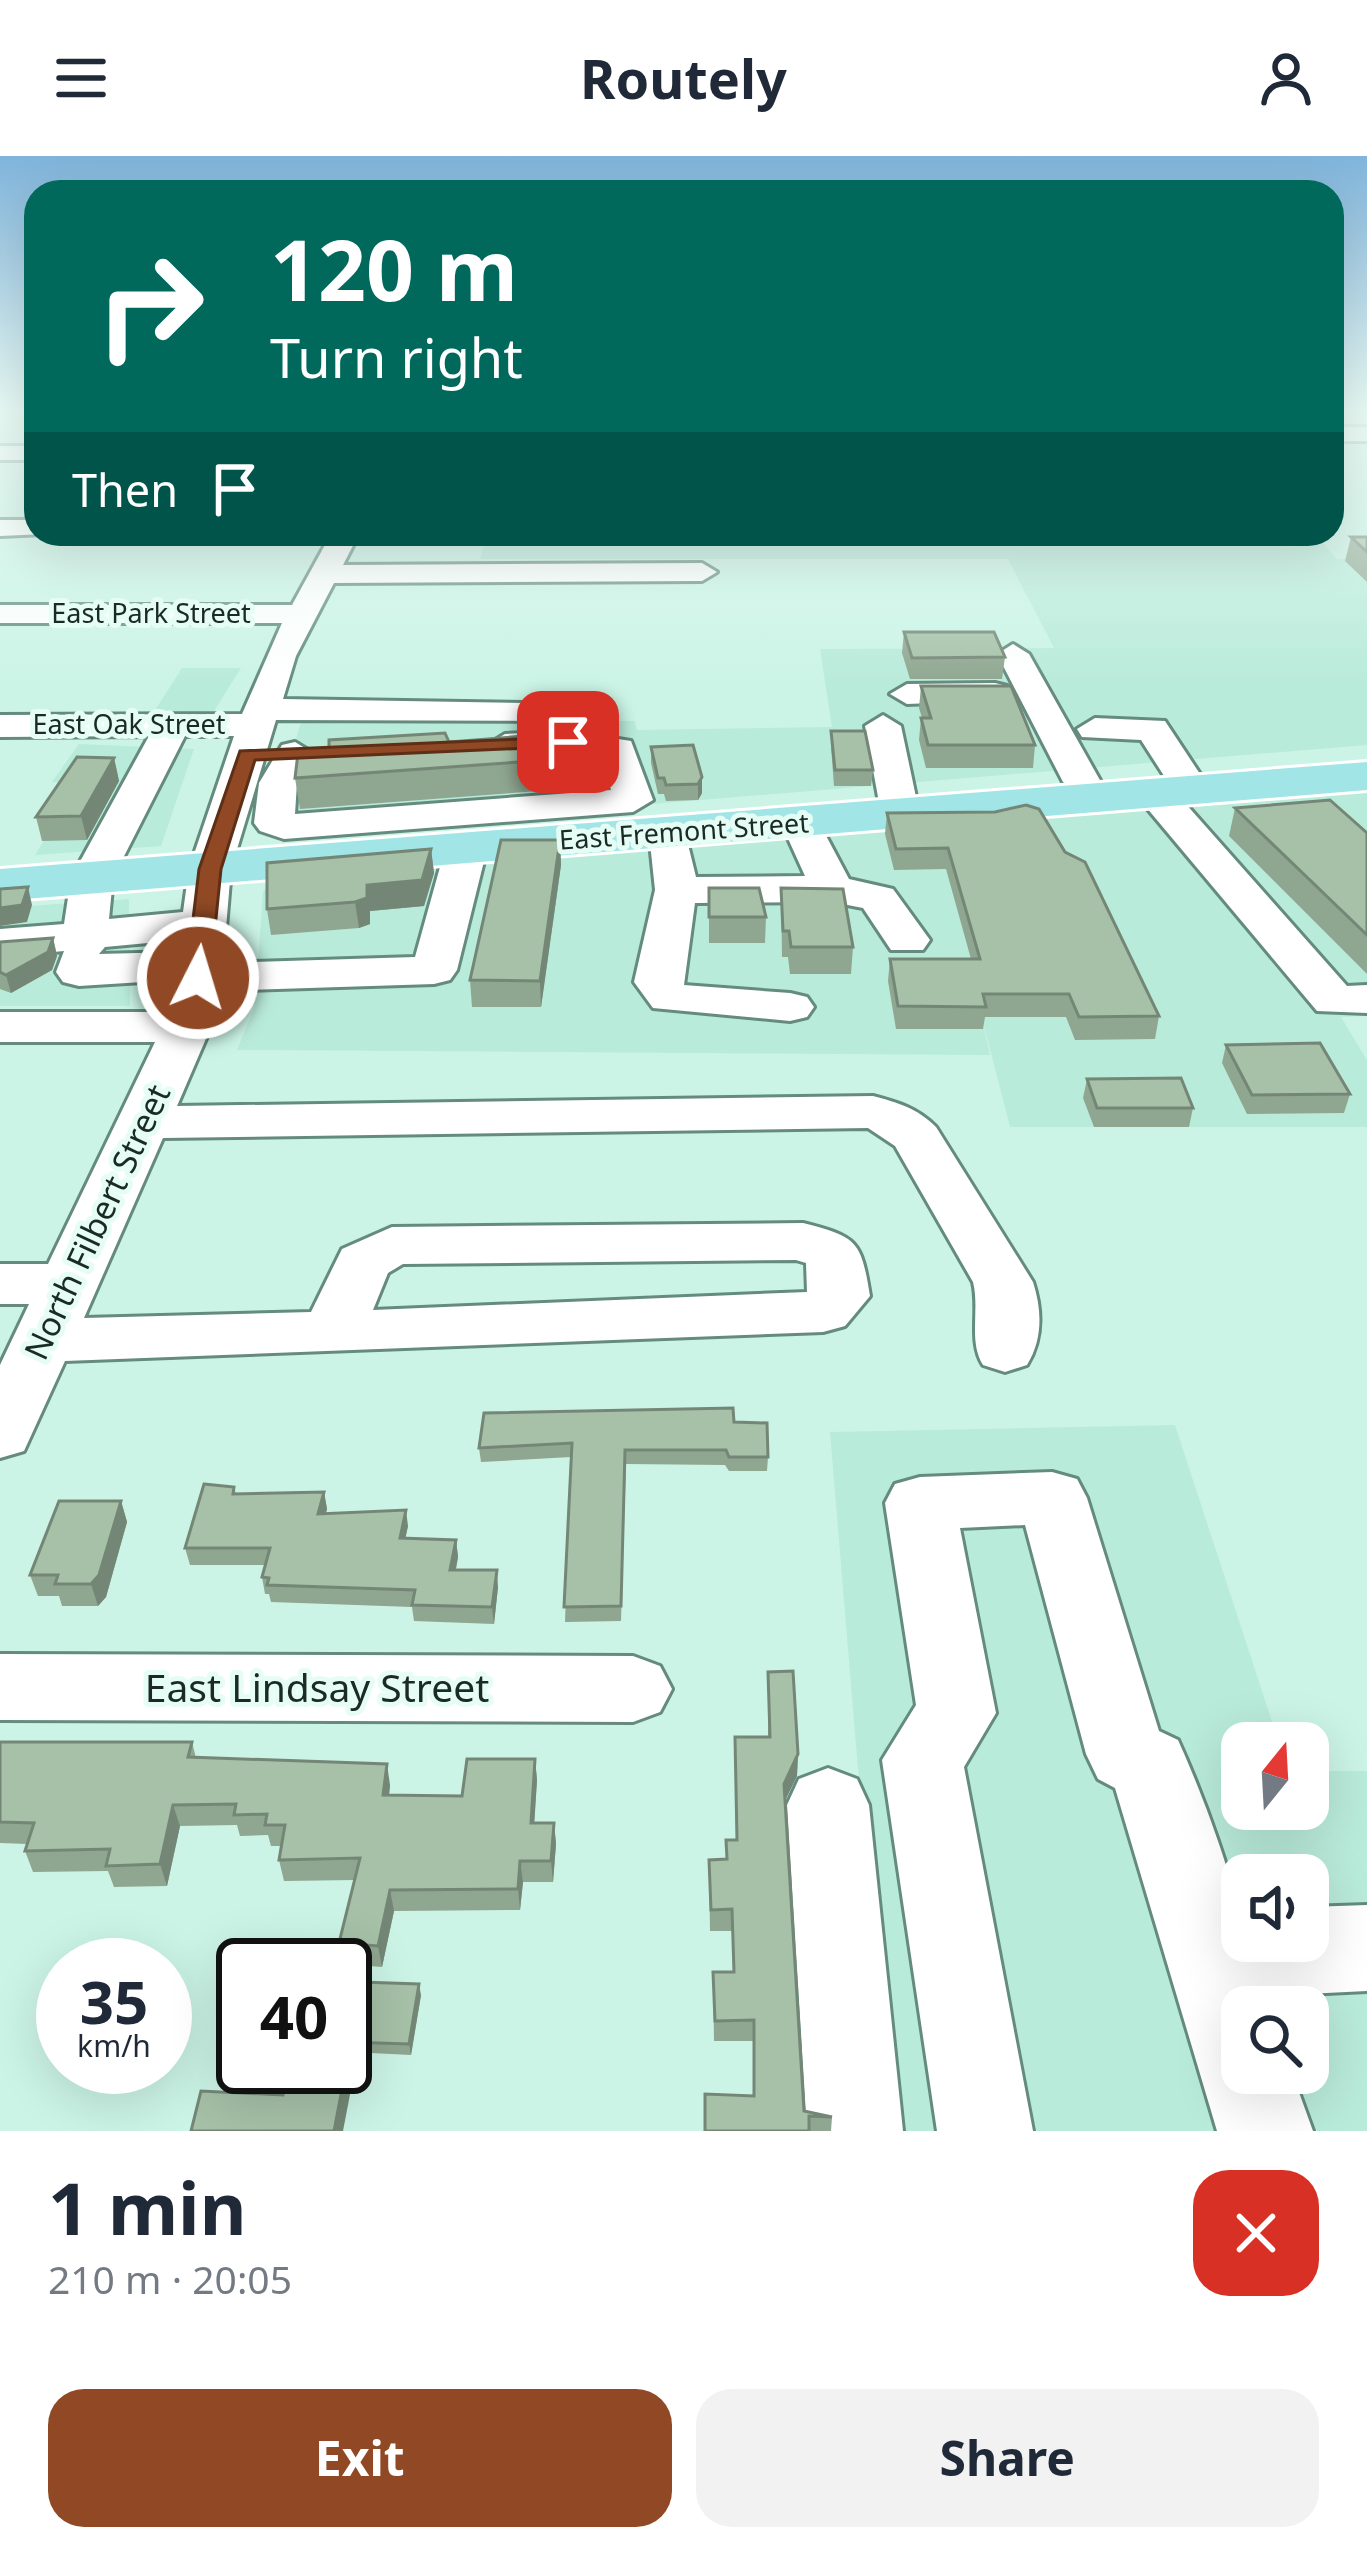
<!DOCTYPE html>
<html lang="en">
<head>
<meta charset="utf-8">
<style>
  :root { --surface:#fff; --page:#f2f2f3; --text:#1f2937; --muted:#747a83; --accent:#904924 }
  body { margin:0; font-family:"Noto Sans",sans-serif; background:var(--page); color:var(--text); height:100vh; display:flex; flex-direction:column; font-size:45px; white-space:nowrap }
  * { box-sizing:border-box; margin:0 }
  p { font-size:39px; color:var(--muted) }
  .icon { flex:none; width:66px; height:66px; fill:none; stroke:currentColor; stroke-width:2; stroke-linecap:round; stroke-linejoin:round }
  .map { position:relative; height:1975px; overflow:hidden }
  .details { display:flex; flex-direction:column; background:var(--surface); flex:1 }
  .details>* { flex:none }
  .banner { position:absolute; left:24px; top:24px; width:1320px; height:366px; border-radius:36px; box-shadow:0 12px 48px #0002; background:#00695c; color:#fff; overflow:hidden }
  .needle { width:78px; rotate:18deg }
  .controls { position:absolute; left:1221px; top:1566px; display:grid; gap:24px }
  .controls a { display:grid; place-items:center; width:108px; height:108px; border-radius:24px; background:var(--surface); box-shadow:0 12px 48px #0002; font-size:60px }
  .speed { position:absolute; left:36px; top:1782px; display:flex; gap:24px; font-size:60px; font-weight:700; text-align:center }
  .speed>* { display:grid; place-content:center; width:156px; height:156px; border-radius:50%; background:var(--surface); box-shadow:0 12px 48px #0002; line-height:1 }
  .speed small { font-size:30px; font-weight:400 }
  .speed .limit { border:6px solid #111; border-radius:18px; background:#fff; color:#111 }
  .pin { position:absolute; display:grid; place-items:center; width:102px; height:102px; color:#fff; margin:-51px; border-radius:24px; box-shadow:0 6px 18px #0006 }
  .me { position:absolute; width:132px; margin:-66px; rotate:5deg; stroke-linejoin:round; filter:drop-shadow(0 0 9px #0008) }
  .turn { display:flex; align-items:center; gap:42px; height:252px; padding:0 48px; font-size:54px }
  .turn .icon { width:156px; height:156px; stroke-width:2.5 }
  .turn b { display:block; font-size:84px; line-height:102px }
  .then { display:flex; align-items:center; height:114px; padding:0 48px; background:#0003; gap:24px; font-size:45px }
  .round { display:grid; place-items:center; flex:none; width:126px; height:126px; border-radius:36px; background:var(--page) }
  .overview { display:flex; align-items:center; justify-content:space-between; height:204px; padding:0 48px }
  h1 { font-size:72px; font-weight:700; line-height:90px }
  .button { display:flex; gap:24px; margin-top:auto; padding:24px 48px }
  .button a { flex:1; height:138px; border-radius:36px; background:var(--accent); color:#fff; font-size:48px; font-weight:700; line-height:138px; text-align:center }
  .button a+a { background:var(--page); color:var(--text) }
  header { display:flex; justify-content:space-between; align-items:center; height:156px; padding:0 48px; background:var(--surface); font-size:54px; font-weight:700 }
  .map>svg:first-child { display:block }
  .built { fill:#b9ebda; fill-rule:evenodd }
  .lines { fill:none; stroke-linecap:round; stroke-linejoin:round }
  .minor-casing { stroke:#648b7e; stroke-width:6 }
  .major-casing { stroke:#fff; stroke-width:6 }
  .minor { fill:#fff; fill-rule:evenodd }
  .major { fill:#a1e5e6; fill-rule:evenodd }
  .wall { fill:#8fa690 }
  .shaded-wall { fill:#748776 }
  .building { fill:#a6c1a8; stroke:#748776; stroke-width:3 }
  .route { fill:#904924; stroke:#5e2f17; stroke-width:3 }
  .labels { text-anchor:middle; stroke-width:10; stroke-linejoin:round; paint-order:stroke }
  .far-street-label { font-size:27px; fill:#1b2a25; stroke:#e5fdf5 }
  .street-label { font-size:33px; fill:#1b2a25; stroke:#e5fdf5 }
  .near-street-label { font-size:39px; fill:#1b2a25; stroke:#e5fdf5 }
</style>
</head>
<body>
<header><svg class="icon" aria-label="menu" viewBox="0 0 24 24"><path d="M4 6h16M4 12h16M4 18h16"/></svg>Routely<svg class="icon" aria-label="person" viewBox="0 0 24 24"><circle cx="12" cy="8" r="4"/><path d="M4 21q1-7 8-7t8 7"/></svg></header>
<div class="map">
<svg width="1367" height="1975" viewBox="0 0 1367 1975">
  <rect width="100%" height="100%" fill="#cbf4e6"/>
  <g class="built">
    <path d="M488,378H1315L1337,403H1367V589L337,674L274,654L302,563L635,565L637,574L832,571L820,493L1054,492L1008,403H480Z"/>
    <path d="M182,512H241L214,555L150,562Z"/>
    <path d="M79,588L194,593L161,690L35,699L81,627L52,626Z"/>
    <path d="M1367,631V860L1341,861L1367,904V971H1010L982,862L990,899L237,894L255,850L263,735L281,724Z"/>
    <path d="M129,743L130,850H0V752Z"/>
    <path d="M1175,1269L1279,1587H1242V1653H1308V1615H1367V1975H888L830,1276ZM1242,1719H1308V1785H1242ZM1242,1851H1308V1917H1242Z"/>
  </g>
  <g class="lines">
    <g class="minor-casing">
      <g id="minor">
        <rect x="1332" y="271" width="35" height="14"/>
        <rect x="0" y="290" width="36" height="14"/>
        <path d="M0,364H36V378H45L0,380Z"/>
        <path d="M331,378H359L343,409L702,407L717,416L702,425L334,427L296,500L283,543L581,548L586,578L631,585L653,644L633,656L284,683L260,675L254,667L259,627L282,589L295,586L313,597L297,627L295,658L611,634L602,602L505,600L487,589L505,578L550,576L551,565L276,564L231,713L223,807L415,801L445,693L451,684H481L487,693L457,814L450,824L434,828L219,835L211,871L177,950L873,940C899,947 917,952 936,971L1033,1126C1042,1154 1043,1183 1027,1209L1005,1216L983,1209C968,1185 980,1154 973,1126L895,990L868,972L163,982L84,1162L311,1156L342,1093L392,1071L803,1067C858,1081 861,1085 870,1140L845,1170L823,1176L65,1205L24,1295L0,1302V1209L29,1148H0V1108H48L155,886H0V856H166L174,824L79,830L63,826L56,816L64,795L0,801V773L64,768L71,722L149,580L0,581V559L242,558L282,467H0V449H292ZM185,580H234L189,713L183,756L109,763L113,722ZM180,784L178,796L99,798L105,791ZM796,1104L806,1107L807,1136L373,1154L388,1117L403,1108Z"/>
        <path d="M1013,488L1029,498L1101,626L1096,634L1082,637L1063,626L997,498Z"/>
        <path d="M995,527L1007,530L1012,537L1007,544L907,548L890,538L907,528Z"/>
        <path d="M883,559L901,570L916,641L926,658L920,666H892L878,641L865,570Z"/>
        <path d="M1095,562L1165,565L1200,618L1181,629L1168,626L1141,584L1082,581L1077,573Z"/>
        <path d="M1155,625L1169,629L1347,830L1367,829V857L1317,855L1141,645L1136,637Z"/>
        <path d="M801,655L815,659L849,723L893,733L930,784L923,794H891L863,752L832,746L695,747L684,829L790,837L807,841L814,851L807,861L790,865L653,852L634,826L655,734L649,677L655,668H683L696,721L805,720L781,667L787,659Z"/>
        <path d="M1052,1316L1077,1323L1087,1342L1159,1575L1178,1584C1200,1632 1242,1740 1242,1785H1308V1751L1367,1749V1835L1266,1840L1270,1851H1242V1917H1292L1313,1975H1217L1115,1632L1098,1623L1086,1598L1025,1369L960,1372L996,1557L964,1611L1033,1975H937L882,1604L916,1549L885,1347L895,1328L920,1321Z"/>
        <path d="M0,1498L633,1500L660,1510L672,1533L660,1556L633,1566L0,1564Z"/>
        <path d="M828,1612L857,1623L869,1649L903,1975H807L787,1649L799,1623Z"/>
      </g>
    </g>
    <g class="major-casing">
      <path id="major" d="M1367,606V634L0,745V713Z"/>
    </g>
    <use href="#minor" class="minor"/>
    <use href="#major" class="major"/>
  </g>
  <g class="wall">
    <path d="M1351,381H1367V426L1345,405Z"/>
    <path d="M904,476L1005,501L1002,523H910L902,497Z"/>
    <path d="M921,530L1035,589L1033,612H926L919,584L921,562H922L919,552Z"/>
    <path d="M831,575L873,614L871,630H834L831,590Z"/>
    <path d="M449,586L604,600L605,630L300,653L295,622Z"/>
    <path d="M693,589L702,637L698,644L666,645L664,638H658L651,607V591Z"/>
    <path d="M114,602L119,625L87,684L42,685L36,661Z"/>
    <path d="M1235,652L1367,677V818L1229,680Z"/>
    <path d="M995,656L1159,860L1155,883L1075,884L1066,861H985L983,873H896L888,825L890,803H971L946,713L894,714L885,678L887,657Z"/>
    <path d="M560,684L561,709L541,851H472L470,824Z"/>
    <path d="M431,693L434,717L424,750L370,755V768L359,772L271,779L267,753Z"/>
    <path d="M709,732L766,761L765,787H709Z"/>
    <path d="M781,732L853,791L851,818H790L788,801H782Z"/>
    <path d="M53,782L57,800L52,814L11,837L0,833V786Z"/>
    <path d="M1226,889L1350,938L1344,957L1247,958L1222,907Z"/>
    <path d="M1087,923L1193,952L1189,971H1094L1083,942Z"/>
    <path d="M734,1266L768,1301L767,1315H729L725,1309L626,1308L621,1465L565,1466L571,1301L481,1306L479,1292Z"/>
    <path d="M234,1331L236,1338L324,1336L327,1353L326,1357L408,1370L405,1382L456,1384L458,1401L456,1414L498,1431L494,1468L414,1465L412,1451L271,1446L269,1438H265L262,1421L265,1409H190L185,1392Z"/>
    <path d="M121,1345L127,1366L106,1441L98,1450H62L59,1440H38L30,1419Z"/>
    <path d="M768,1516L798,1598L797,1620L785,1644L804,1955L832,1961L831,1975H704L753,1940V1885H714L713,1816H733L732,1775H710L709,1704L726,1703V1684H736L735,1602L768,1581Z"/>
    <path d="M0,1586H192L196,1602L390,1629L389,1639L462,1640L535,1603L537,1624L534,1667H554L556,1688L553,1726H523L520,1754L394,1755L382,1811L344,1808L339,1787L355,1724L284,1725L279,1704L282,1690H271L268,1679L240,1680L237,1669L180,1670L167,1730L114,1731L108,1715L33,1716L25,1695L27,1688L0,1687Z"/>
    <path d="M421,1839L411,1899L350,1896L348,1886Z"/>
  </g>
  <g class="shaded-wall">
    <path d="M114,602L119,625L87,684L81,660Z"/>
    <path d="M702,621V637L698,644V628Z"/>
    <path d="M560,684L561,709L541,851L540,825Z"/>
    <path d="M431,693L434,717L424,750L370,755V768L359,772L355,746L367,729Z"/>
    <path d="M28,731L32,749L27,766L0,770V752Z"/>
    <path d="M53,782L57,800L52,814L11,837L6,819Z"/>
    <path d="M324,1336L327,1353L321,1374L318,1358Z"/>
    <path d="M121,1345L127,1366L106,1441L98,1450L91,1428Z"/>
    <path d="M406,1354L408,1370L402,1399L400,1382Z"/>
    <path d="M456,1384L458,1401L452,1431L450,1414Z"/>
    <path d="M497,1414L498,1431L494,1468L492,1451Z"/>
    <path d="M798,1598L797,1620L783,1649L784,1628Z"/>
    <path d="M535,1603L537,1624L533,1688L531,1667Z"/>
    <path d="M387,1608L390,1629L387,1660L383,1639Z"/>
    <path d="M173,1649L180,1670L167,1730L160,1708Z"/>
    <path d="M554,1667L556,1688L553,1726L551,1705Z"/>
    <path d="M520,1705L523,1726L520,1754L518,1733Z"/>
    <path d="M390,1734L394,1755L382,1811L378,1790Z"/>
    <path d="M419,1828L421,1839L411,1899L409,1888Z"/>
    <path d="M347,1907L352,1928L343,1975H334Z"/>
  </g>
  <g class="building">
    <path d="M1351,381H1367V396Z"/>
    <path d="M904,476H994L1005,501L912,502Z"/>
    <path d="M921,530H1011L1035,589H928L921,562H931Z"/>
    <path d="M587,575L598,576L604,600L295,622L298,597L329,594V584L445,577L449,586Z"/>
    <path d="M831,575H865L873,614H835Z"/>
    <path d="M693,589L702,621L698,628L666,629L664,622H658L651,591Z"/>
    <path d="M77,601L114,602L81,660L36,661Z"/>
    <path d="M1330,644L1367,677V779L1235,652Z"/>
    <path d="M1026,649L1039,653L1065,696L1085,706L1159,860L1079,861L1069,838H983L986,851L898,850L890,803H980L948,692L896,693L887,657L995,656Z"/>
    <path d="M501,684H560L540,825L470,824Z"/>
    <path d="M431,693L422,724L367,729V742L355,746L267,753V707Z"/>
    <path d="M28,731L22,749L0,752V733Z"/>
    <path d="M709,732H759L766,761H709Z"/>
    <path d="M781,732L843,733L853,791H791L789,775H783Z"/>
    <path d="M53,782L48,796L6,819L0,816V786Z"/>
    <path d="M1320,887L1350,938L1252,939L1226,889Z"/>
    <path d="M1181,922L1193,952H1097L1087,923Z"/>
    <path d="M733,1252L734,1266L767,1267L768,1301H729L726,1294H625L621,1450L564,1451L572,1287L479,1292L484,1257Z"/>
    <path d="M204,1328L234,1331L233,1338L324,1336L318,1358L406,1354L400,1382L456,1384L450,1414H497L492,1451L412,1449L415,1434L267,1429L269,1422L262,1421L270,1392H185Z"/>
    <path d="M59,1345H121L99,1419L91,1428H55L58,1419H30Z"/>
    <path d="M793,1515L798,1598L784,1628L804,1955L832,1961L809,1960V1975H705V1938L754,1940V1864L715,1865L713,1816H734L732,1753L711,1754L709,1704L727,1703L726,1684H737L735,1581H770L768,1516Z"/>
    <path d="M0,1586H192L188,1601L387,1608L383,1639L462,1640L467,1603H535L531,1667H554L551,1705H520L518,1733L390,1734L378,1790L339,1787L360,1702L279,1704L285,1669H265L267,1658L234,1659L236,1648L173,1649L160,1708L106,1710L110,1693L25,1695L34,1667L0,1666Z"/>
    <path d="M359,1826L419,1828L409,1888L348,1886Z"/>
    <path d="M345,1907H347L334,1975H191L201,1935L283,1939L290,1911H345Z"/>
  </g>
  <linearGradient id="sky" x2="0" y2="1"><stop stop-color="#80b4db"/><stop offset="0.48" stop-color="#e8faf4"/><stop offset="1" stop-color="#e8faf4" stop-opacity="0"/></linearGradient>
  <rect width="1367" height="531" fill="url(#sky)"/>
  <path class="route" d="M568,581L578,586L575,590L255,604L221,713L210,822L198,829L186,822L199,713L240,595Z"/>
  <g class="labels">
    <g class="far-street-label">
      <text x="151" y="467">East Park Street</text>
      <text x="129" y="578">East Oak Street</text>
      <text transform="translate(684 676) rotate(-4)" y="9">East Fremont Street</text>
    </g>
    <g class="street-label">
      <text transform="translate(97 1066) rotate(-65)" y="12">North Filbert Street</text>
    </g>
    <g class="near-street-label">
      <text x="317" y="1546">East Lindsay Street</text>
    </g>
  </g>
</svg>
<div class="controls">
<a><svg class="needle" viewBox="-14 -14 28 28"><path d="M0-13l5 13h-10z" fill="#e53935"/><path d="M0 13l5-13h-10z" fill="#747a83"/></svg></a>
<a><svg class="icon" aria-label="sound" viewBox="0 0 24 24"><path d="M4 9h4l5-4v14l-5-4H4zM17 9q2 3 0 6"/></svg></a>
<a><svg class="icon" aria-label="search" viewBox="0 0 24 24"><circle cx="10" cy="10" r="6"/><path d="M15 15l6 6"/></svg></a>
</div>
<div class="speed"><div>35<small>km/h</small></div><div class="limit">40</div></div>
<div class="pin" style="left:568px;top:586px;background:#d93025"><svg class="icon" aria-label="arrive" viewBox="0 0 24 24"><path d="M6 21V4h12l-3 4 3 4H6"/></svg></div>
<svg class="me" style="left:198px;top:822px" viewBox="-20 -20 40 40"><circle r="17" fill="#904924" stroke="#fff" stroke-width="3"/><path d="M0-11L8 9 0 5-8 9z" fill="#fff"/></svg>
<div class="banner">
<div class="turn"><svg class="icon" aria-label="right" viewBox="0 0 24 24"><path d="M7 20v-9h11M14 6l5 5-5 5"/></svg><div><b>120 m</b>Turn right</div></div>
<div class="then">Then<svg class="icon" aria-label="arrive" viewBox="0 0 24 24"><path d="M6 21V4h12l-3 4 3 4H6"/></svg></div>
</div>
</div>
<section class="details">
<div class="overview"><div><h1>1 min</h1><p>210 m · 20:05</p></div><a class="round" style="background:#d93025;color:#fff"><svg class="icon" aria-label="close" viewBox="0 0 24 24"><path d="M6 6l12 12M18 6L6 18"/></svg></a></div>
<div class="button"><a>Exit</a><a>Share</a></div>
</section>
</body>
</html>
